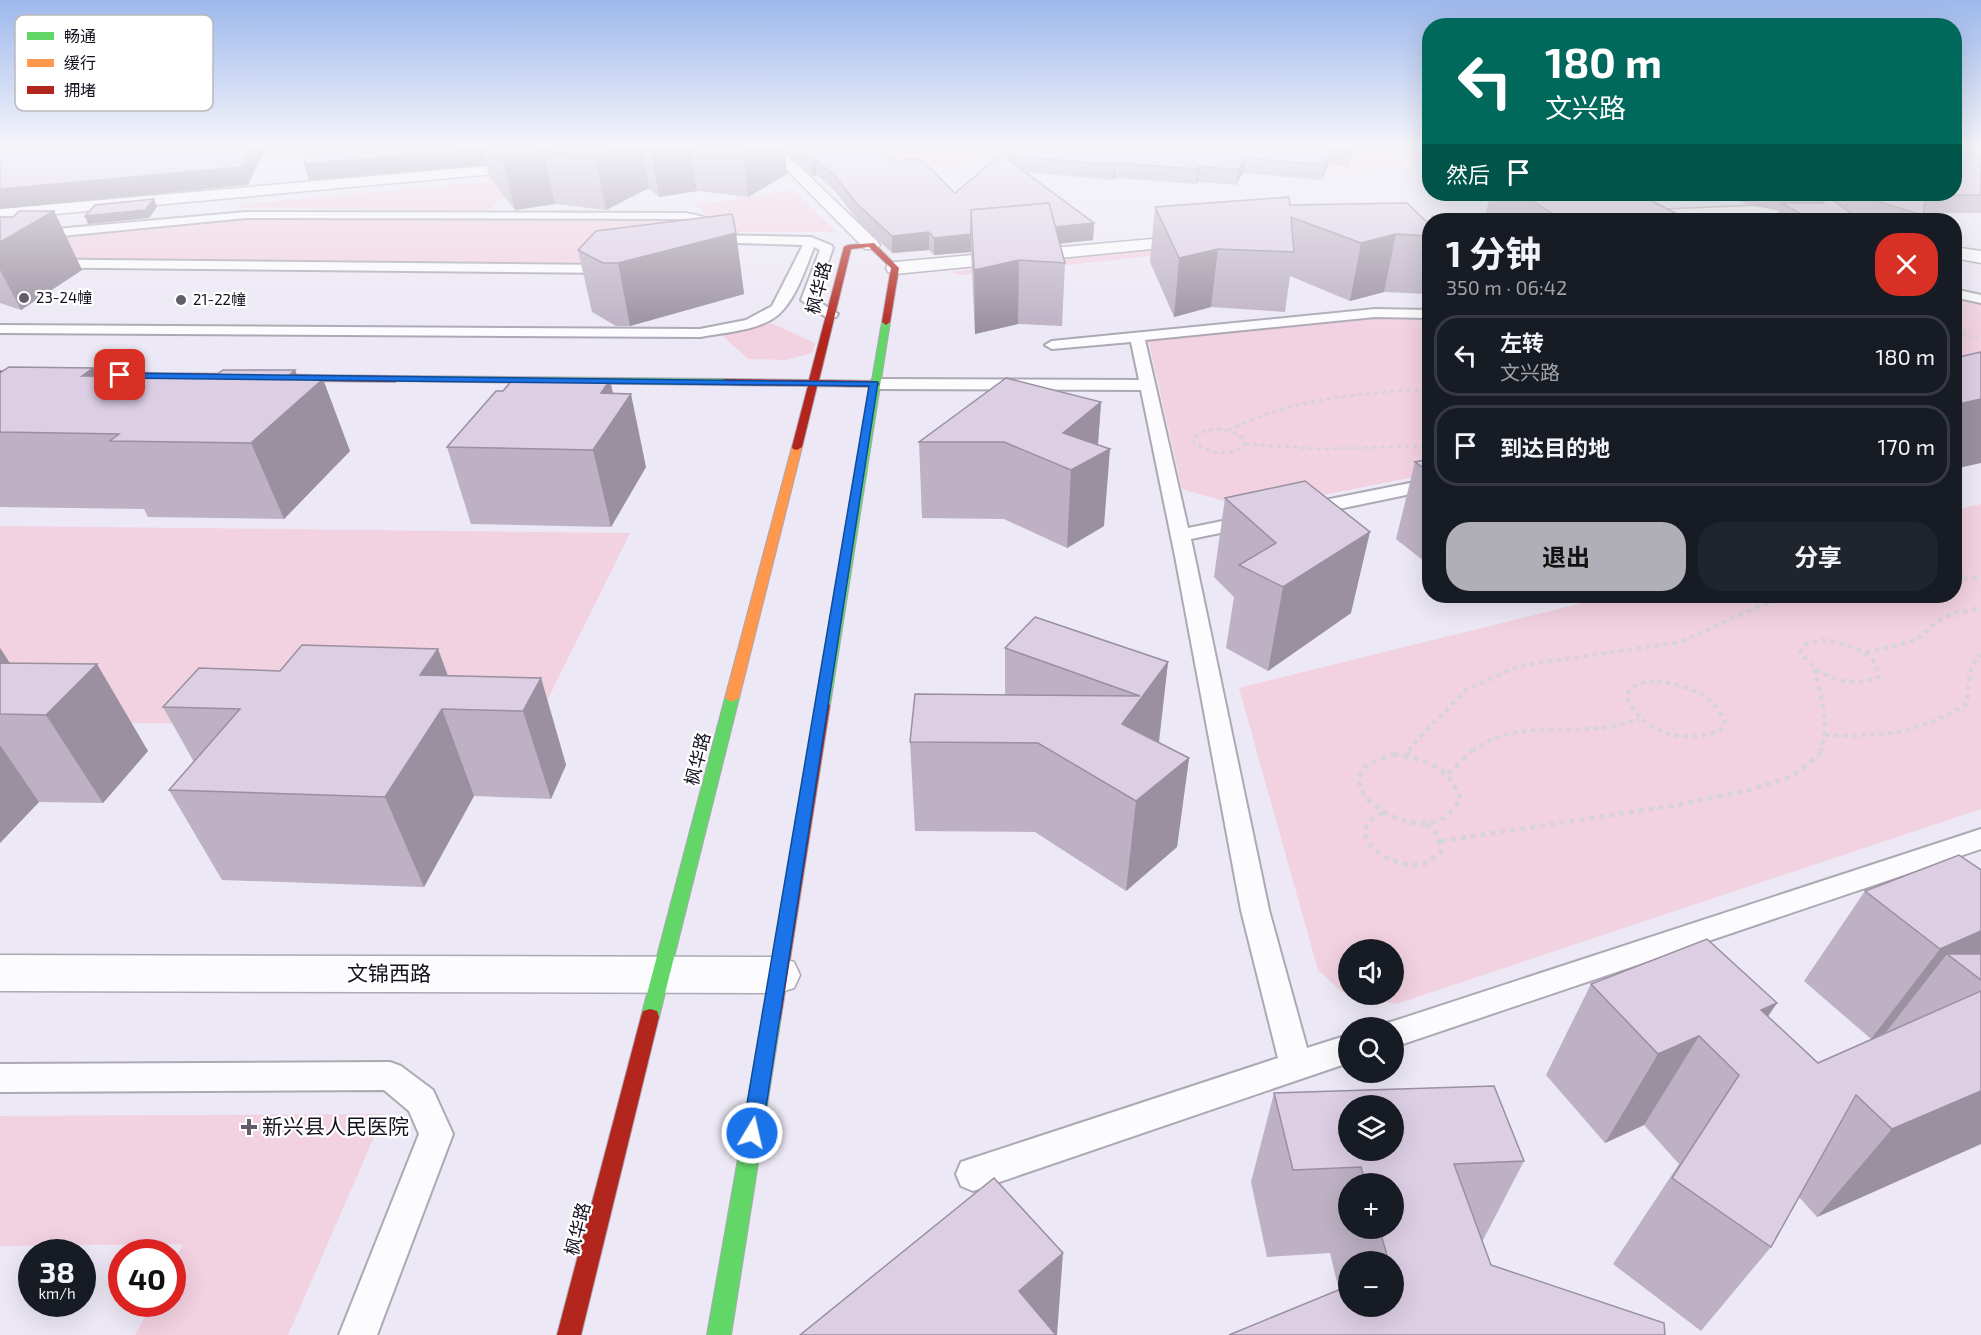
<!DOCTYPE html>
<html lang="zh">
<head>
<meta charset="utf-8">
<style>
  :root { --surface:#171b24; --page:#20242c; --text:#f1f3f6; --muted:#9ea1a6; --line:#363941; --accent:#b0afb7 }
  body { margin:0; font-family:"Exo 2","Noto Sans SC",sans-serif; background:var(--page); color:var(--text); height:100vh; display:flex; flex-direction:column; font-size:22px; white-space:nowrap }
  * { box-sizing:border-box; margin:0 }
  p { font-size:20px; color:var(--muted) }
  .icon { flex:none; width:33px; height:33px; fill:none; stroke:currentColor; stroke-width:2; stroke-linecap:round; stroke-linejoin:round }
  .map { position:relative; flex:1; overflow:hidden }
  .details { position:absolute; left:1422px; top:213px; width:540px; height:390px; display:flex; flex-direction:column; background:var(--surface); border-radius:24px; box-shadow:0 6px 24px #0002 }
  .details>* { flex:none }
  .banner { position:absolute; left:1422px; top:18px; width:540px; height:183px; border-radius:24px; box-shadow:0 6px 24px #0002; background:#00695c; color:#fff; overflow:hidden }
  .buttons { position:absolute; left:1338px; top:939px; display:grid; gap:12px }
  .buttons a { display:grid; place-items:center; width:66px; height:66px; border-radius:50%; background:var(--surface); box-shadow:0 6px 24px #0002; font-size:30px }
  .speed { position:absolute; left:18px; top:1239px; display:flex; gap:12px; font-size:30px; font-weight:700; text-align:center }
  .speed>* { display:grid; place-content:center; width:78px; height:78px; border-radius:50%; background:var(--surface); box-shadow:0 6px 24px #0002; line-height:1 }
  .speed small { font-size:15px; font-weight:400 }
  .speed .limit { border:9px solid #d22; background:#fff; color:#111 }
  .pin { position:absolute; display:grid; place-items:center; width:51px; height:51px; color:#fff; margin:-26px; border-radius:12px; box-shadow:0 3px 9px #0006 }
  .me { position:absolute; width:66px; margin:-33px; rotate:9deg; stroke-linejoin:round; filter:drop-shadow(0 0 4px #0008) }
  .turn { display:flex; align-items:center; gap:21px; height:126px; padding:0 24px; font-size:27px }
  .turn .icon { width:78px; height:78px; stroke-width:2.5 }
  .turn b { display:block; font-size:42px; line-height:51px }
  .then { display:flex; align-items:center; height:57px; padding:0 24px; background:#0003; gap:12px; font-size:22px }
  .round { display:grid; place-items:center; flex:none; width:63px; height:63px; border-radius:24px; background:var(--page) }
  .overview { display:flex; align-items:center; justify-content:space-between; height:102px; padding:0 24px }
  h1 { font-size:36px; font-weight:700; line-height:45px }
  .button { display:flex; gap:12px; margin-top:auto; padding:12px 24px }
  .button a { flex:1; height:69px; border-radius:24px; background:var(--accent); color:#111; font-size:24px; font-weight:700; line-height:69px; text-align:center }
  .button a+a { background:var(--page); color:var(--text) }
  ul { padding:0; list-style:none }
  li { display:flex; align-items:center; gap:18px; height:81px; margin:0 12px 9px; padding:0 12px; border:3px solid var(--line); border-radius:24px }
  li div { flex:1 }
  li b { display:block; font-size:22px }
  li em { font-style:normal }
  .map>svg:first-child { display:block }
  .green { fill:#f2d1e1 }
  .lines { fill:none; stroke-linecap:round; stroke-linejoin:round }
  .lane-casing { stroke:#aca8b4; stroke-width:4 }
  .street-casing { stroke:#aca8b4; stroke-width:3 }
  .fast-casing { stroke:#aca8b4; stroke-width:2 }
  .slow-casing { stroke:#aca8b4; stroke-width:2 }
  .jam-casing { stroke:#aca8b4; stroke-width:2 }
  .path-far3 { stroke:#d6d4d9; stroke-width:2; stroke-dasharray:3 3; stroke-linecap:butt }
  .path-far2 { stroke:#d6d4d9; stroke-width:3; stroke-dasharray:4 4; stroke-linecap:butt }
  .path-far1 { stroke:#d6d4d9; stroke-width:4; stroke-dasharray:4.5 4.5; stroke-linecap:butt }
  .path { stroke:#d6d4d9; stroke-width:4.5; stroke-dasharray:5 5; stroke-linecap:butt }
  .lane { fill:#fcfcfe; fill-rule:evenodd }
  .street { fill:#fcfcfe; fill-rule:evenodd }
  .fast { fill:#63d668; fill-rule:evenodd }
  .slow { fill:#ff974d; fill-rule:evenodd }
  .jam { fill:#b3261e; fill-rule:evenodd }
  .wall { fill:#bdb1c3; fill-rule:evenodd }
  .shaded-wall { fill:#9a909f }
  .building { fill:#dccee3; stroke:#9a909f; stroke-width:1.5; fill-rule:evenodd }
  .route { fill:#1a73e8; stroke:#114b97; stroke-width:1.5 }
  .poi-dot { fill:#605c69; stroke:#fff; stroke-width:2 }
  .labels { text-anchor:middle; stroke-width:4.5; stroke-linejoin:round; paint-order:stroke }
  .far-poi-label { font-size:15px; fill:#15111e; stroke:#fff; text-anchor:start }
  .street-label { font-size:18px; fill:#15111e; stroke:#fff }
  .near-street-label { font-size:21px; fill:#15111e; stroke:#fff }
  .near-poi-label { font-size:21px; fill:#15111e; stroke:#fff; text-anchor:start }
  .key { fill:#fff; stroke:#b9b8bc; stroke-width:1.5 }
  .key-label { font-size:16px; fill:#15111e }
</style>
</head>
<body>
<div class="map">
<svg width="1981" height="1335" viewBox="0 0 1981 1335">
  <rect width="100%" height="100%" fill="#ece8f5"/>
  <g class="green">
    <path d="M867,146H1019L1017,159L977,158L960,164L911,168L875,147Z"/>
    <path d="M1302,146H1370L1406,160L1405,164L1355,173L1301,167Z"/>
    <path d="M1383,146H1429V165C1412,163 1400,149 1383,146Z"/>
    <path d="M635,168L531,195L497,201L490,210L235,208L245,204Z"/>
    <path d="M794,190L837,232H725L696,205Z"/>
    <path d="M238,219L671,221L686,222L642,263L0,258V241Z"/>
    <path d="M1188,243L1159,255L986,274L961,275L950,272Z"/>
    <path d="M1954,295L1981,302V366L1954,371Z"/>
    <path d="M1375,317L1429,319V474L1253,509L1182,489L1148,338Z"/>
    <path d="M771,323L815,343L812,353L786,360L748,359L722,335Z"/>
    <path d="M1981,504V809L1396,1004L1352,995L1394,994V950H1348V994L1342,992L1318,970L1239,688L1611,596H1954L1955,510Z"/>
    <path d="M0,526L630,533L533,729L0,721Z"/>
    <path d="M384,1114L288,1335H135L152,1304H172L173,1264L183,1244L0,1246V1116Z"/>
  </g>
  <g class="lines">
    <g class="lane-casing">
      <g id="lane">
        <path d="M246,212L685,213C696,215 707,216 715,224L708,235L811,237L831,245L833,248L815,299L838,314L836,317H826L801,300L820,250L814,247C806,267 798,293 783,310C765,331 726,332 700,337L0,333V325L700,329L746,320L772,306L803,245L704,242L699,245L693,241L702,225L685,219L246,218L0,242V234Z"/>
        <path d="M0,259L613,265L619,269L613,273L0,267Z"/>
        <path d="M1954,289L1981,295V303L1954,297Z"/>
        <path d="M1375,309L1430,310V318L1375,317L1145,340L1188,528L1252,515L1259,517L1261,521L1259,525L1191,539L1269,910L1307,1048L1348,1035V1063L973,1191L961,1186L956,1174L961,1162L1278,1058L1241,910L1175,556L1141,390L875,389L867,384L875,379L1139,380L1131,342L1052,349L1045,345L1052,341Z"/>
        <path d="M1430,479V490L1305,516L1298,514L1296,510L1298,506L1305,504Z"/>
        <path d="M1981,829V849L1394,1047V1028H1381L1383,1024L1394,1021Z"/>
        <path d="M390,1062L401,1066L433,1090L453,1134L377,1335H339L419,1134L409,1111L384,1090L0,1092V1064Z"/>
      </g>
    </g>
    <g class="street-casing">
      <g id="street">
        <path d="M763,146H778L877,241L880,245L877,249H865Z"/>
        <path d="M533,162L538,164L541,167L538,170L0,219V209Z"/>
        <path d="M1754,206L1806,215L1812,216L1815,220H1780L1754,216L1630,220L1624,216L1626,212L1632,211Z"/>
        <path d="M1197,235L1203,236L1206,240L1203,244L895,274L888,272L886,268L888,264L895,262Z"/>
        <path d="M1954,247L1981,251V263L1954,258Z"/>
        <path d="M0,955L778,957L794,962L800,975L794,988L778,993L0,991Z"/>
      </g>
    </g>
    <g class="fast-casing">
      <g id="fast">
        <path d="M886,319L890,322L830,705L823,709L816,705L882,322Z"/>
        <path d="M395,376L725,379L730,382L725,385L392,381L390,379Z"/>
        <path d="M732,694L739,698L659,1017L657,1023L650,1025L643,1023L641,1017L725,698Z"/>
        <path d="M772,1009L779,1011L781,1017L731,1335H707L763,1017L765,1011Z"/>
      </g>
    </g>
    <g class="slow-casing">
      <path id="slow" d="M797,444L802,447L739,698L732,702L725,698L792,447Z"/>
    </g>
    <g class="jam-casing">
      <g id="jam">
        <path d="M874,243L899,268L890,322L886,325L882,322L891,268L869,247L851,249L819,380L875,381L880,384L875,387L817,386L802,447L797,450L793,449L792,447L808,386L725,385L720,382L725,379L809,380L844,247L848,245Z"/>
        <path d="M0,371L395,376L400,379L395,382L0,377Z"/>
        <path d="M823,701L830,705L781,1017L779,1023L772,1025L765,1023L763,1017L816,705Z"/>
        <path d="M650,1009L657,1011L659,1017L581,1335H557L641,1017L643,1011Z"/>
      </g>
    </g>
    <g class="path-far3">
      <path d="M1954,325L1965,331L1964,335L1954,338"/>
      <path d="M1964,335L1981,339"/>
    </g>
    <g class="path-far2">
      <path d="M1217,429C1227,431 1243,432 1245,444C1230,458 1210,454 1194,443V437L1206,430Z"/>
      <path d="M1228,430C1244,424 1259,416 1275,411C1325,396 1378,392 1430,389"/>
      <path d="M1245,444L1322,449L1430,446"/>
    </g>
    <g class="path-far1">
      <path d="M1954,579L1981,578"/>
      <path d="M1822,640C1845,644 1876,649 1879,677C1849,689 1819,678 1800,652L1806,644Z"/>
      <path d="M1866,653L1916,640L1935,623L1953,613L1981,608"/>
      <path d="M1814,669C1822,700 1829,719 1821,751"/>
      <path d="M1657,681C1686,685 1711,693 1725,721L1721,730C1684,745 1644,734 1626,697C1632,683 1642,682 1657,681Z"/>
      <path d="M1825,735C1884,737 1915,734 1967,704C1969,687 1966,666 1981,655"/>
      <path d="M1409,751L1414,743L1466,690L1519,666L1680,642L1764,604L1799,596"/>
      <path d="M1472,751C1511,722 1558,732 1603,728C1615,727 1627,722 1639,719"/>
    </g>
    <g class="path">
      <path d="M1394,754C1427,760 1449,766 1461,800C1456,805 1451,813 1445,817C1421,833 1381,816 1365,796C1361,791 1360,784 1358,778L1367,764Z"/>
      <path d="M1406,756L1410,749"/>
      <path d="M1448,774L1474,749"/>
      <path d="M1383,813C1379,815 1374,817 1371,820C1347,842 1400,873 1426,863C1431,861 1436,855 1441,852L1438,836L1426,823"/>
      <path d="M1441,841L1677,805L1749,790L1791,777L1820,754L1821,749"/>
    </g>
    <use href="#lane" class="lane"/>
    <use href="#street" class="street"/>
    <use href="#fast" class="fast"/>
    <use href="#slow" class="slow"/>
    <use href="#jam" class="jam"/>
  </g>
  <g class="wall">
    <path d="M308,146H872L893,161L955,193L1011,146H1354L1348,166L1328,165L1322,180L1243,173L1236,185L1198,182L1196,184L1115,178L1113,180L1025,172L1094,223L1093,240L1060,244L1065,263L1062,326L1018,324L975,334L971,252L934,255L929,250L892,253L858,221L835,191L817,175L812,176L784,150L787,174L748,197L697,191L659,197L649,188L606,210L555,204L515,210L490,178L486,165L309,180L304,164Z"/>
    <path d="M1981,146V213H1924L1921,220H1872L1851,214L1860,220H1761L1762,217H1776L1780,209L1746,204L1728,194H1954Z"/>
    <path d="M1491,194H1638L1689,220H1431L1432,216L1485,215Z"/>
    <path d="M1290,205L1430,225V285L1427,294L1384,292L1350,301L1290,276L1285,312L1211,307L1174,317L1150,262L1155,207Z"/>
    <path d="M54,211L82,270L21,310L0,303V217H13Z"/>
    <path d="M736,233L744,294L630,326H616L592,312L578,250Z"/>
    <path d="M93,368L97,376L213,377L295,370L298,378L350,451L284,519L148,517L144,509L0,507V373Z"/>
    <path d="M610,380L613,393L646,467L611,527L471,524L447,447L503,391Z"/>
    <path d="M1101,402L1098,445L1104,526L1067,548L1004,519L922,518L919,442Z"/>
    <path d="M1430,459V566L1396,539L1415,462Z"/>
    <path d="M1305,481L1351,613L1268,671L1226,648L1234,597L1214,577L1225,498Z"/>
    <path d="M1467,596H1505L1476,602Z"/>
    <path d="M0,648L10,663L148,751L103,803L39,802L0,843Z"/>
    <path d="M1005,648L1168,662L1159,743L1189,758L1177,847L1126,891L1035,832L915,831L910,742L1005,695Z"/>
    <path d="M438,649L448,676L541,678L566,765L551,799L474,796L424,887L222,880L169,790L194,762L163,707L280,671Z"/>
    <path d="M1981,870V1144L1817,1217L1799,1197L1771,1247L1701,1331L1613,1264L1679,1164L1644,1125L1605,1143L1546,1075L1591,984L1768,1017L1818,1063L1885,1033L1886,1032L1871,1039L1804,981L1865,891Z"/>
    <path d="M1494,1086L1524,1161L1482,1242L1491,1265L1664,1323L1665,1335H1229L1339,1290L1330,1253L1267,1257L1251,1182L1274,1093ZM1348,1106H1394V1150H1348ZM1348,1184H1394V1228H1348ZM1348,1262H1394V1306H1348Z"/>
  </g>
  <g class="shaded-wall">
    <path d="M253,146H267L248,185L0,209V189Z"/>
    <path d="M530,146H642L649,188L606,210L595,156L543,151L555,204L515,210L502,156Z"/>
    <path d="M651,146H690L697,191L659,197Z"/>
    <path d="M742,146H784L787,174L748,197Z"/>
    <path d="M1352,146H1354L1348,166L1350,151Z"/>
    <path d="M483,149L486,165L309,180L304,164Z"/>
    <path d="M1330,150L1328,165L1322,180L1325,165Z"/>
    <path d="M1245,158L1243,173L1236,185L1238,170Z"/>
    <path d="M816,160L817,175L812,176L811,161Z"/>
    <path d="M1116,163L1115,178L1113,180L1114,165Z"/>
    <path d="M1200,166L1198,182L1196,184L1198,169Z"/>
    <path d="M154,199L157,207L149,218L88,224L85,216Z"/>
    <path d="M54,211L82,270L21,310L0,270V242Z"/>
    <path d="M1094,223L1093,240L973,252L972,234Z"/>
    <path d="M929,232V250L892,253V236Z"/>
    <path d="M736,233L744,294L630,326L618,263Z"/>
    <path d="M971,234V252L934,255V238Z"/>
    <path d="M1396,234L1384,292L1350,301L1361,243Z"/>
    <path d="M1218,249L1211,307L1174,317L1179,258Z"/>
    <path d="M1019,260L1018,324L975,334L974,270Z"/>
    <path d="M93,368L129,440L82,376Z"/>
    <path d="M295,370L304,395L323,379L350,451L284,519L251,443L286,378Z"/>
    <path d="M610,380L617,414L631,394L646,467L611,527L593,450L601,393Z"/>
    <path d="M1981,399V463L1954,469V405Z"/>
    <path d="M1101,402L1097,456L1110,449L1104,526L1067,548L1071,470L1063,433Z"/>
    <path d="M1370,532L1351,613L1268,671L1283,587Z"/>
    <path d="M1478,596H1505L1476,602Z"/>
    <path d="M0,648L43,715L0,692Z"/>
    <path d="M438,649L460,709H442L474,796L424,887L385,797L420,675Z"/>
    <path d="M1168,662L1158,748L1122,724Z"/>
    <path d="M97,664L148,751L103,803L46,715Z"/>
    <path d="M541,678L566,765L551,799L523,711Z"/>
    <path d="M0,745L39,802L0,843Z"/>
    <path d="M1189,758L1177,847L1126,891L1136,801Z"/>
    <path d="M1981,931V972L1947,954L1886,1032L1871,1039L1940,949Z"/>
    <path d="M1777,1003L1733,1069L1761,1010Z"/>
    <path d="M1699,1036L1644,1125L1605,1143L1658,1054Z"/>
    <path d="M1981,1091V1144L1817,1217L1892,1129Z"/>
    <path d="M1063,1253L1057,1335H1017L1019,1291Z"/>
  </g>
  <g class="building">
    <path d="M0,146H253L242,167L0,189Z"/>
    <path d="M308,146H482L483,149L304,164Z"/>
    <path d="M493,146H619L595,156L543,151L502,156Z"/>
    <path d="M794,146H872L893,161L920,159L955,193L1011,146H1352L1350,151L1330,150L1325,165L1245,158L1238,170L1200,166L1198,169L1116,163L1114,165L1002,155L1094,223L1055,227L1049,203L971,210V234L934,238L929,232L892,236L857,204L834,175L816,160L811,161Z"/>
    <path d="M1954,146H1981V195H1926L1923,215L1853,194H1954Z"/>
    <path d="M1521,194H1638L1689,220H1440L1432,218V216L1555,215Z"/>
    <path d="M1808,194H1825L1860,220H1762V217H1806L1782,203H1824L1820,195Z"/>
    <path d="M1289,197L1290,205L1407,203L1430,225V236L1396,234L1361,243L1291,217L1294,252L1218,249L1179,258L1155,207Z"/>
    <path d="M154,199L145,210L85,216L95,205Z"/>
    <path d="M1049,203L1065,263L1019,260L974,270L971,210Z"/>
    <path d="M19,211H54L0,242V217H13Z"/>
    <path d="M732,214L736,233L618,263H603L578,250L596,231Z"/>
    <path d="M1981,352V399L1954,405V358Z"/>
    <path d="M9,367L93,368L82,376L213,377L223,370H295L286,378L323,379L251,443L110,441L119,434L0,432V373Z"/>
    <path d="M514,378L610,380L601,393L631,394L593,450L447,447L496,391H503Z"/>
    <path d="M1006,378L1101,402L1063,433L1110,449L1071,470L1004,442H919Z"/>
    <path d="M1430,459V472L1415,462Z"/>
    <path d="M1305,481L1370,532L1283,587L1239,565L1276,543L1225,498Z"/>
    <path d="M1035,617L1168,662L1122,724L1189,758L1136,801L1038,743L910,742L915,694L1140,696L1005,648Z"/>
    <path d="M302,645L438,649L420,675L541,678L523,711L442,709L385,797L169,790L240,709L163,707L199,668L280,671Z"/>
    <path d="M0,663L97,664L46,715L0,714Z"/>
    <path d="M1959,855L1981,870V931L1940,949L1865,891Z"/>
    <path d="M1707,939L1777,1003L1761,1010L1818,1063L1981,991V1091L1892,1129L1856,1095L1771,1247L1672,1178L1739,1075L1699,1036L1658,1054L1591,984Z"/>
    <path d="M1947,954H1981V980Z"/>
    <path d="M1494,1086L1524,1161L1454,1164L1491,1265L1664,1323L1665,1335H1229L1348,1286V1306H1394V1262H1389L1379,1228H1394V1184H1366L1361,1167L1293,1170L1274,1093ZM1348,1106H1394V1150H1348Z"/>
    <path d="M994,1178L1063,1253L1019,1291L1056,1335H800Z"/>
  </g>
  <linearGradient id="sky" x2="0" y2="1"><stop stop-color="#9db8ec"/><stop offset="0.44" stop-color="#f6f5fa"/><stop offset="1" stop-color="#f6f5fa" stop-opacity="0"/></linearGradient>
  <rect width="1981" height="332" fill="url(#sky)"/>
  <path class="route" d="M116,373L878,382L762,1133L759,1139L752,1142L745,1139L742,1133L869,386L120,378L115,375Z"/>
  <g class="poi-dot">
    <circle cx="24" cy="298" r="6"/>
    <circle cx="181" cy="300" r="6"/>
    <path d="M246 1118h6v6h6v6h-6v6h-6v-6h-6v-6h6z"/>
  </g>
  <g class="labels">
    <g class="far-poi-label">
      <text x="36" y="303">23-24幢</text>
      <text x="193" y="305">21-22幢</text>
    </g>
    <g class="street-label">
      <text transform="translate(819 288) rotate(-76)" y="6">枫华路</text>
      <text transform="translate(698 759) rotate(-76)" y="6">枫华路</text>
      <text transform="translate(578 1229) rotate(-76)" y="6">枫华路</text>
    </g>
    <g class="near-street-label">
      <text x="389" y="981">文锦西路</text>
    </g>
    <g class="near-poi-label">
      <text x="262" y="1134">新兴县人民医院</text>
    </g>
  </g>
  <rect x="15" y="15" width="198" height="96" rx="9" class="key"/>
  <rect x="27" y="32" width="27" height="8" fill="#63d668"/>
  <rect x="27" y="59" width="27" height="8" fill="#ff974d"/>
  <rect x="27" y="86" width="27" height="8" fill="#b3261e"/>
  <g class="key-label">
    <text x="64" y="42">畅通</text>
    <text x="64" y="69">缓行</text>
    <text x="64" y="96">拥堵</text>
  </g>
</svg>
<div class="buttons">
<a><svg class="icon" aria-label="sound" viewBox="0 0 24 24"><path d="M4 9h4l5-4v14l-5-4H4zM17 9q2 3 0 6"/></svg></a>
<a><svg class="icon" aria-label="search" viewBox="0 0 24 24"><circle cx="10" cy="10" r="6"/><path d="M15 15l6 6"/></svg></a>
<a><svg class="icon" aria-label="layers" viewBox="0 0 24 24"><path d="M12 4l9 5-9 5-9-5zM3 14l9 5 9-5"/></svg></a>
<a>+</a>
<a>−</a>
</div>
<div class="speed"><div>38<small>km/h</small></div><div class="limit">40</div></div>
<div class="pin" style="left:120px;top:375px;background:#d93025"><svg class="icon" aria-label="arrive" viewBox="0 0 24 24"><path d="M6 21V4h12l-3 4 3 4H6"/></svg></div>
<svg class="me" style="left:752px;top:1133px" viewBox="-20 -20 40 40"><circle r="17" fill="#1a73e8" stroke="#fff" stroke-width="3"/><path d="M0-11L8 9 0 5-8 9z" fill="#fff"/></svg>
<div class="banner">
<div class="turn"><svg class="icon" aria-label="left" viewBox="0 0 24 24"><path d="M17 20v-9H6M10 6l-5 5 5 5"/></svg><div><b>180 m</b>文兴路</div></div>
<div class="then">然后<svg class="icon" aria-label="arrive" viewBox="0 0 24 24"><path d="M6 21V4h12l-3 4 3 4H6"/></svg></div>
</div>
<section class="details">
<div class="overview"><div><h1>1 分钟</h1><p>350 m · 06:42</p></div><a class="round" style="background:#d93025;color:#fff"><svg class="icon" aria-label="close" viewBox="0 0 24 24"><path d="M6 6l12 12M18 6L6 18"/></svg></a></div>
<ul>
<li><svg class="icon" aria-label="left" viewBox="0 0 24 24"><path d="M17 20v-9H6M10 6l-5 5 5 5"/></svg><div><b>左转</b><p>文兴路</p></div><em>180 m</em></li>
<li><svg class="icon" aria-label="arrive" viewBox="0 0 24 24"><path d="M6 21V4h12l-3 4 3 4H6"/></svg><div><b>到达目的地</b></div><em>170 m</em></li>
</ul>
<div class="button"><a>退出</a><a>分享</a></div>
</section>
</div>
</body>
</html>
